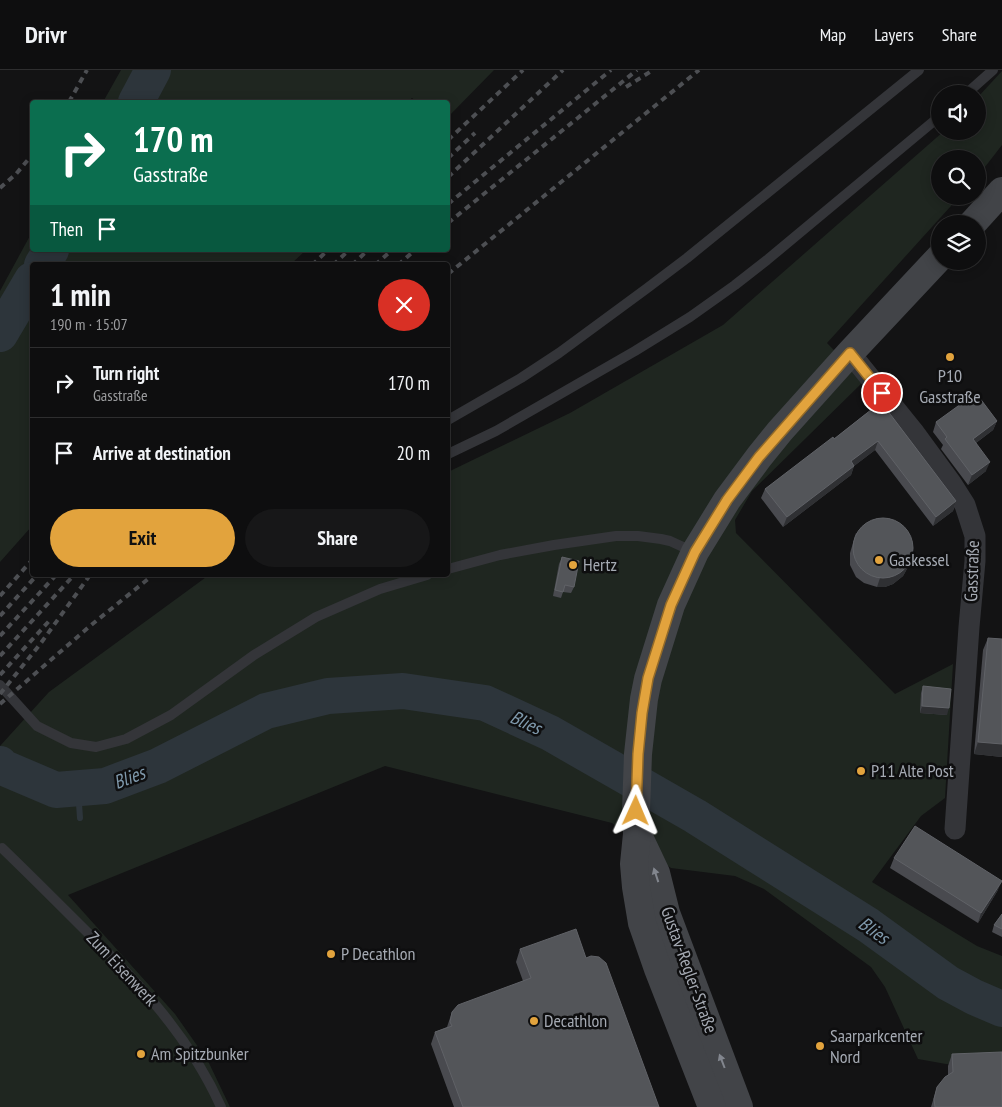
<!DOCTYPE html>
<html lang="en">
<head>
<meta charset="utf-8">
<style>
  :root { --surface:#0e0e0f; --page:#171718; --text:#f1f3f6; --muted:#9b9c9e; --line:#2e2e2f; --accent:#e2a33d }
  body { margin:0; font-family:"PT Sans Narrow",sans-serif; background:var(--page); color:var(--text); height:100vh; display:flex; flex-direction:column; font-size:19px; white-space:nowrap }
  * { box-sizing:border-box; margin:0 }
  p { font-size:16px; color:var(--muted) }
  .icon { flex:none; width:28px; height:28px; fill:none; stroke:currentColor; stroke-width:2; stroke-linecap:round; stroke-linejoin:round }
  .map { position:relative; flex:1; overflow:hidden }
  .side { position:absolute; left:30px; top:192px; width:420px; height:315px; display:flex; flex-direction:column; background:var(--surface); border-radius:5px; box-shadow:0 2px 12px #0003,0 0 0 1px var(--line) }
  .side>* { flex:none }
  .top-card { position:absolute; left:30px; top:30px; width:420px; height:152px; border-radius:5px; box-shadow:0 2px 12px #0003,0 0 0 1px var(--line); background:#0b6e4f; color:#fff; overflow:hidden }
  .tools { position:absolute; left:931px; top:15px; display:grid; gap:10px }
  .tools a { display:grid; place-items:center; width:55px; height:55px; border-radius:50%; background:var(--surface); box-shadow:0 2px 12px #0003,0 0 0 1px var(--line); font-size:25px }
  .pin { position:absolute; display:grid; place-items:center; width:42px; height:42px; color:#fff; margin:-21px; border:2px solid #fff; border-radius:50%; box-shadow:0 1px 5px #0007 }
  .me { position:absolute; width:55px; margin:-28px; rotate:1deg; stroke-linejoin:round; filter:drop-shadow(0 0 4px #0008) }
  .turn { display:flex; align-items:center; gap:18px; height:105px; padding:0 20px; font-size:22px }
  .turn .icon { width:65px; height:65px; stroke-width:2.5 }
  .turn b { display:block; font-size:35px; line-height:42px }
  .then { display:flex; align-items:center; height:48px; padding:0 20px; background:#0003; gap:10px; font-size:19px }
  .round { display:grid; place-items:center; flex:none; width:52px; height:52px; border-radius:26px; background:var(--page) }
  .headline { display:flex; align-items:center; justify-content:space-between; height:85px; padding:0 20px }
  h1 { font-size:30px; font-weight:600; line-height:38px }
  .primary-button { display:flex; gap:10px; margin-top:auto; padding:10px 20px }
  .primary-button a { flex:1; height:58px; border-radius:30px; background:var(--accent); color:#111; font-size:20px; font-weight:600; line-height:58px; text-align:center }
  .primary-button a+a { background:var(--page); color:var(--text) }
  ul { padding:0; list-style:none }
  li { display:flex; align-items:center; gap:15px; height:70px; padding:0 20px; border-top:1px solid var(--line) }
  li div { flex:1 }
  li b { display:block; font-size:19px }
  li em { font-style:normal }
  header { display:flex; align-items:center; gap:30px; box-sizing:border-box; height:70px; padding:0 25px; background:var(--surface); border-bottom:1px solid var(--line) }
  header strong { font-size:24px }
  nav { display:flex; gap:28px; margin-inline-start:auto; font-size:18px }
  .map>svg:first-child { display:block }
  .green { fill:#1f2620 }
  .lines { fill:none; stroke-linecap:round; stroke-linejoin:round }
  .stream { stroke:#2d353b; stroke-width:6 }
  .river { stroke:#2d353b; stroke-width:36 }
  .lane { stroke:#343539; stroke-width:10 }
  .street { stroke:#343539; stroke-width:21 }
  .secondary { stroke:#424448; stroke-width:28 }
  .rail { stroke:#4d4f53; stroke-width:4; stroke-dasharray:6 5; stroke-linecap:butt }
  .wall { fill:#494a4f }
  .shaded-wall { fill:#2f3033 }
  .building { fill:#535559; stroke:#606267 }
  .oneway { fill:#82868e }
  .route-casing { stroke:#936a28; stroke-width:12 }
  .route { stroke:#e2a33d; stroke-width:9 }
  .poi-dot { fill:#e2a33d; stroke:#0e0e0f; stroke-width:2 }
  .labels { text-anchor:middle; stroke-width:5; stroke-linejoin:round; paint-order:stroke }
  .poi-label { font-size:18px; fill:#a5aab3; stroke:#0e0e0f; text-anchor:start }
  .street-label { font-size:18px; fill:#a5aab3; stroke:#0e0e0f }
  .water-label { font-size:19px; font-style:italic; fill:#7f99ac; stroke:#0e0e0f }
</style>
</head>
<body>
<header>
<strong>Drivr</strong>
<nav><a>Map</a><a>Layers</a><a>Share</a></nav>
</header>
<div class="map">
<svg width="1002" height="1037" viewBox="0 0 1002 1037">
  <rect width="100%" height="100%" fill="#131314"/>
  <g class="green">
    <path d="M121,0H494L448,47V32H417L412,28L407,32H103Z"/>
    <path d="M1002,1V75L978,106V89H940V126H960L827,273L864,311L752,421L735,450L736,463L895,624L953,594L945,728L921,746L872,812L977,876L1002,886V992L946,994L918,989L885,917L871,897L764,819L735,806L671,798L612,753L385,696L68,825L175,944L208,991L230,1037H0V676L49,622L209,505H448V402L570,343L723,255L944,61H978V27Z"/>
    <path d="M32,162V180H306L290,195H32V456L0,492V221Z"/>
  </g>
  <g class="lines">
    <path class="stream" d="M78,719L80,748"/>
    <g class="river">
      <path d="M136,32L153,0"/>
      <path d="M42,195L51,180"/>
      <path d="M0,264L32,210"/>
      <path d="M0,694L2,697L56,720L105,716L158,696L266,641L328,626L403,621L485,633L550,663L695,746L868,855L948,913L974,927L1002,939"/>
    </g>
    <g class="lane">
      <path d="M966,24L993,0"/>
      <path d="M448,350L521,308L559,283L646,219L687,188L919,0"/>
      <path d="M448,384L496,361L635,281L690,247L735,215L767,190L940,46"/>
      <path d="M448,499L500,485L554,475L616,466H638L661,469L670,471L694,482"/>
      <path d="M0,615L37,656L71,673L96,677L126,669L171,645L254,585L316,547L380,519L427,505"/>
      <path d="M2,778C28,803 54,829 80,855C136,910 189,965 221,1037"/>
    </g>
    <path class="street" d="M850,283L913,361L951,413L965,435L975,466V491L969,557L955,759"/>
    <g class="secondary">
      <path d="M972,154L1002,121"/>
      <path d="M638,765L656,803L666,843L739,1037"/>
      <path d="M712,1037L658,899L642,853L636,817L634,794L637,764L636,741L638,684L644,629L648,609L671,535L695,482L727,430L759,387L780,361L850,283L940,187"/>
    </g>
    <g class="rail">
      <path d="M626,17L653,0"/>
      <path d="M69,32L87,0"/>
      <path d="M448,70L523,0"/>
      <path d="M448,88L475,63"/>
      <path d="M448,107L563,0"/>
      <path d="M0,118L16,104L32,85"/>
      <path d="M448,134L611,0"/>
      <path d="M448,153L637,0"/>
      <path d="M312,195L328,180"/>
      <path d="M333,195L349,180"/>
      <path d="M352,195L368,180"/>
      <path d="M375,195L392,180"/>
      <path d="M398,195L415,180"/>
      <path d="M448,204L699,0"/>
      <path d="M0,526L32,490"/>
      <path d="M0,546L37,505"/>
      <path d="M0,566L56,505"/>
      <path d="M0,586L74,505"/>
      <path d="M0,605L50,550"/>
      <path d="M0,624L41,573L90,505"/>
      <path d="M0,634L90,556L153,505"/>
    </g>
  </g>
  <g class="wall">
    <path d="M881,332L956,431L953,441L933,456L875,380L854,396L851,405L783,457L761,428L765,419L834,369Z"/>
    <path d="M997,351L993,360L976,373L986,401L968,415L941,379L943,375L933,362L936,352Z"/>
    <path d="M856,463L908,497L903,506L893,514L885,517H877L864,513L856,507L850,495V483Z"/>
    <path d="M562,487L574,517L571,523L563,522L561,528L553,526L559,494Z"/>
    <path d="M988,568L1002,687L974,684L983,580Z"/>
    <path d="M923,616L947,645L920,643L921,623Z"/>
    <path d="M894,788L998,820L978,853L890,798Z"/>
    <path d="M1002,844V867L992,862L994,855Z"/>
    <path d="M520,879L586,888L659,1037H454L431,974L435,962L447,957L452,942L523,911L516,892Z"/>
    <path d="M952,984L1002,1037H931L937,1017L948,1005V996Z"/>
  </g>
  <g class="shaded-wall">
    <path d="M997,351L993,360L969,378L973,369Z"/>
    <path d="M878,371L875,380L854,396L851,405L783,457L787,447L851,391Z"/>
    <path d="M990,392L986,401L968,415L972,405Z"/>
    <path d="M956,431L953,441L933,456L936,447Z"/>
    <path d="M911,487L908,497L903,506L893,514L885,517H877L880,508Z"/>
    <path d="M922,636L949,638L947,645L920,643Z"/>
    <path d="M978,672L1002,674V687L974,684Z"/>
    <path d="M1002,811L998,820L978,853L981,843Z"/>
  </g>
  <g class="building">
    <path d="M976,323L997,351L973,369L990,392L972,405L945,369L947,367L936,352Z"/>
    <path d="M881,332L956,431L936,447L878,371L851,391L854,396L787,447L765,419L833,367L834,369Z"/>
    <circle cx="883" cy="478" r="30"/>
    <path d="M562,487L579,491L574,517L565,515L563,522L555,520Z"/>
    <path d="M988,568L1002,569V674L978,672Z"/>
    <path d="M923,616L951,619L949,638L922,636Z"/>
    <path d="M915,756L1002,811L981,843L894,788Z"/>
    <path d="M1002,844V859L994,855Z"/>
    <path d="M576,859L586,888L591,886L599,887L606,893L659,1037H463L435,962L452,956L450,952L452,942L458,935L531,908L520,879Z"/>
    <path d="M1002,982V1037H935L934,1029L937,1017L945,1007L953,1002L952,984Z"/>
  </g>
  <defs><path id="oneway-solid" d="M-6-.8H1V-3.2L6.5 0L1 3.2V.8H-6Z" transform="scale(1.25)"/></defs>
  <g class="oneway">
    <use href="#oneway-solid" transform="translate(656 805) rotate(-108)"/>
    <use href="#oneway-solid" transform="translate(722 991) rotate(-111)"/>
  </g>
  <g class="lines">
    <g class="route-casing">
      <path id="route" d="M636,741L638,684L642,643L648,608L671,535L695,482L727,430L759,387L850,283L882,323"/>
    </g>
    <use href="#route" class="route"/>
  </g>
  <g class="poi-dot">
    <circle cx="950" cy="287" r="5"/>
    <circle cx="879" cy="490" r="5"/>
    <circle cx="573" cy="495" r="5"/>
    <circle cx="861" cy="701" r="5"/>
    <circle cx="331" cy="884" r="5"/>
    <circle cx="534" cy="951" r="5"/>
    <circle cx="820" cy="976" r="5"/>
    <circle cx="141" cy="984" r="5"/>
  </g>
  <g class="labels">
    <g class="poi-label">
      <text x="950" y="312" text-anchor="middle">P10<tspan x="950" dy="21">Gasstraße</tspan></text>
      <text x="889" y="496">Gaskessel</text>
      <text x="583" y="501">Hertz</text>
      <text x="871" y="707">P11 Alte Post</text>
      <text x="341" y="890">P Decathlon</text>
      <text x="544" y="957">Decathlon</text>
      <text x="830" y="972">Saarparkcenter<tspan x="830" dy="21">Nord</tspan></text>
      <text x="151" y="990">Am Spitzbunker</text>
    </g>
    <g class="street-label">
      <text transform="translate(972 501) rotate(-88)" y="6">Gasstraße</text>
      <text transform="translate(122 899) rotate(47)" y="6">Zum Eisenwerk</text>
      <text transform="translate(689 900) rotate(70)" y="6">Gustav-Regler-Straße</text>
    </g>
    <g class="water-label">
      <text transform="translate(526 652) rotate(25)" y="7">Blies</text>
      <text transform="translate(129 707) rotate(-21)" y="7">Blies</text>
      <text transform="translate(874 860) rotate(35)" y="7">Blies</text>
    </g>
  </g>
</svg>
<div class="tools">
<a><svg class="icon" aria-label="sound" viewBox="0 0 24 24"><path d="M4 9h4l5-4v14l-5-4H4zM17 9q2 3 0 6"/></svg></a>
<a><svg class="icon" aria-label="search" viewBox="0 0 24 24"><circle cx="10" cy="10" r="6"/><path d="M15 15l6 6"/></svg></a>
<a><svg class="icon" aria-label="layers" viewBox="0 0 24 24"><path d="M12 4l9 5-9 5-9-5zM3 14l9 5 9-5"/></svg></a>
</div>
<div class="pin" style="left:882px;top:323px;background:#d93025"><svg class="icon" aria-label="arrive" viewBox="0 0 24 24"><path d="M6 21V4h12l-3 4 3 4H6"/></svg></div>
<svg class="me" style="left:636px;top:741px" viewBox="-20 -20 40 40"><path d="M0-17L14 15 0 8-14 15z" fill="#e2a33d" stroke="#fff" stroke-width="4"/></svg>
<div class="top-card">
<div class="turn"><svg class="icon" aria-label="right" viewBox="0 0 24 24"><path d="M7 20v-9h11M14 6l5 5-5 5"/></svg><div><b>170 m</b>Gasstraße</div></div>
<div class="then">Then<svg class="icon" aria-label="arrive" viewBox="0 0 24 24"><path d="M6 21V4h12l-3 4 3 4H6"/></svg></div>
</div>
<section class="side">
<div class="headline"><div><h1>1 min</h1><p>190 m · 15:07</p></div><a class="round" style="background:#d93025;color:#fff"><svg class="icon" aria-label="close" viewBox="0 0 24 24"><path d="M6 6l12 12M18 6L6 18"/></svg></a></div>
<ul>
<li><svg class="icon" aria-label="right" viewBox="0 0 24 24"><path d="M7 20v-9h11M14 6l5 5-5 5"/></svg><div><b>Turn right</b><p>Gasstraße</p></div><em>170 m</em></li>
<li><svg class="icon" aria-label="arrive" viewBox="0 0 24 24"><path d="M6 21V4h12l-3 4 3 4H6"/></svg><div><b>Arrive at destination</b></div><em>20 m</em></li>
</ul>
<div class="primary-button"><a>Exit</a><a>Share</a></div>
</section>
</div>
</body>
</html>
